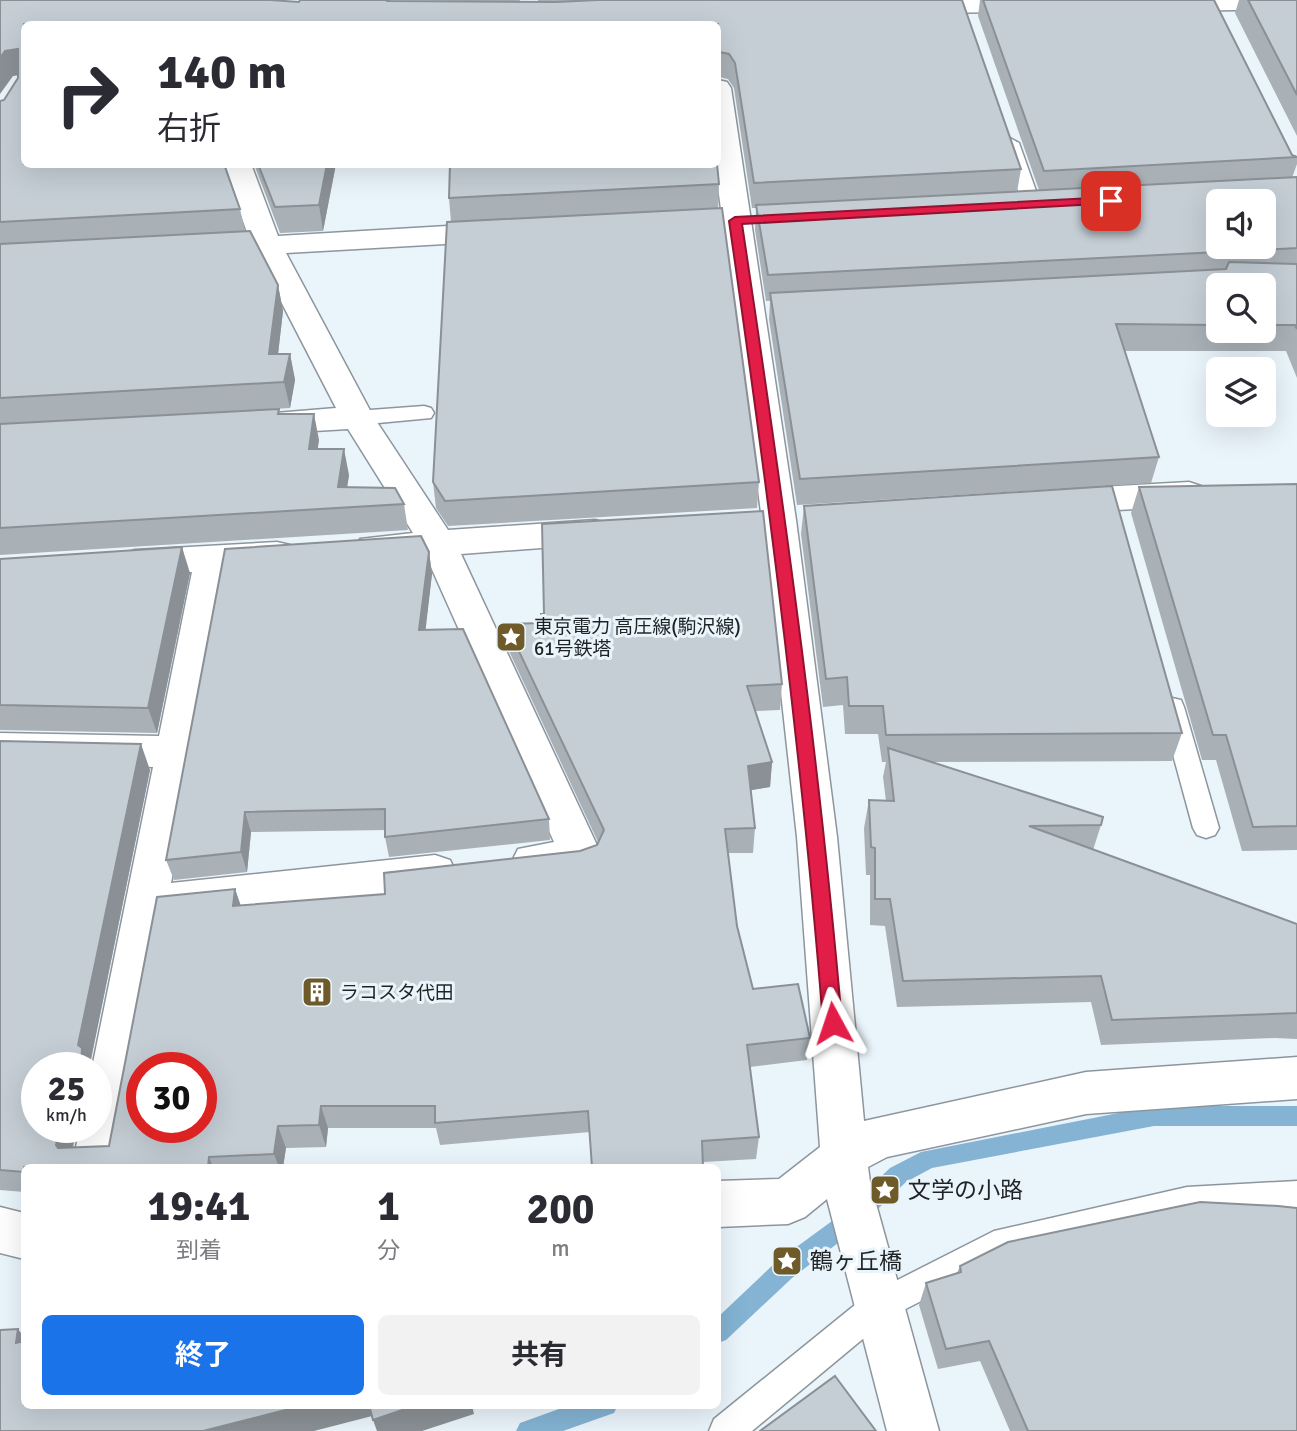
<!DOCTYPE html>
<html lang="ja">
<head>
<meta charset="utf-8">
<style>
  :root { --surface:#fff; --page:#f2f2f3; --text:#2b2b33; --muted:#7c7c81; --accent:#1a73e8 }
  body { margin:0; font-family:Signika,"Noto Sans JP",sans-serif; background:var(--page); color:var(--text); height:100vh; display:flex; flex-direction:column; font-size:26px; white-space:nowrap }
  * { box-sizing:border-box; margin:0 }
  p { font-size:23px; color:var(--muted) }
  .icon { flex:none; width:38px; height:38px; fill:none; stroke:currentColor; stroke-width:2; stroke-linecap:round; stroke-linejoin:round }
  .map { position:relative; flex:1; overflow:hidden }
  .side { position:absolute; left:21px; top:1164px; width:700px; height:245px; display:flex; flex-direction:column; background:var(--surface); border-radius:10px; box-shadow:0 7px 28px #0002 }
  .side>* { flex:none }
  .hud { position:absolute; left:21px; top:21px; width:700px; height:147px; border-radius:10px; box-shadow:0 7px 28px #0002; background:#fff; color:var(--text); overflow:hidden }
  .controls { position:absolute; left:1206px; top:189px; display:grid; gap:14px }
  .controls a { display:grid; place-items:center; width:70px; height:70px; border-radius:10px; background:var(--surface); box-shadow:0 7px 28px #0002; font-size:35px }
  .speed { position:absolute; left:21px; top:1052px; display:flex; gap:14px; font-size:35px; font-weight:700; text-align:center }
  .speed>* { display:grid; place-content:center; width:91px; height:91px; border-radius:50%; background:var(--surface); box-shadow:0 7px 28px #0002; line-height:1 }
  .speed small { font-size:18px; font-weight:400 }
  .speed .limit { border:10px solid #d22; background:#fff; color:#111 }
  .pin { position:absolute; display:grid; place-items:center; width:60px; height:60px; color:#fff; margin:-30px; border-radius:14px; box-shadow:0 4px 10px #0006 }
  .me { position:absolute; width:77px; margin:-38px; rotate:355deg; stroke-linejoin:round; filter:drop-shadow(0 0 5px #0008) }
  .turn { display:flex; align-items:center; gap:24px; height:147px; padding:0 21px; font-size:32px }
  .turn .icon { width:91px; height:91px; stroke-width:2.5 }
  .turn b { display:block; font-size:49px; line-height:60px }
  .eta { display:flex; justify-content:space-evenly; align-items:center; height:119px; text-align:center }
  .eta b { font-size:42px; font-weight:700; line-height:49px }
  .button { display:flex; gap:14px; margin-top:auto; padding:14px 21px }
  .button a { flex:1; height:80px; border-radius:10px; background:var(--accent); color:#fff; font-size:28px; font-weight:700; line-height:80px; text-align:center }
  .button a+a { background:var(--page); color:var(--text) }
  .map>svg:first-child { display:block }
  .lines { fill:none; stroke-linecap:round; stroke-linejoin:round }
  .stream { fill:#84b3d3; fill-rule:evenodd }
  .service-casing { stroke:#8d969d; stroke-width:3 }
  .minor-casing { stroke:#8d969d; stroke-width:3 }
  .service { fill:#fff; fill-rule:evenodd }
  .minor { fill:#fff; fill-rule:evenodd }
  .wall { fill:#a9b1b7; fill-rule:evenodd }
  .shaded-wall { fill:#8a9095 }
  .building { fill:#c5ced5; stroke:#8a9095; stroke-width:2; fill-rule:evenodd }
  .route { fill:#e11d48; stroke:#92132f; stroke-width:2 }
  .labels { text-anchor:middle; stroke-width:6; stroke-linejoin:round; paint-order:stroke }
  .poi-label { font-size:19px; fill:#1f2325; stroke:#eaf4fb; text-anchor:start }
  .near-poi-label { font-size:23px; fill:#1f2325; stroke:#eaf4fb; text-anchor:start }
</style>
</head>
<body>
<div class="map">
<svg width="1297" height="1431" viewBox="0 0 1297 1431">
  <rect width="100%" height="100%" fill="#eaf4fb"/>
  <g class="lines">
    <g class="stream">
      <path d="M1154,1106H1297V1126H1154L932,1168L906,1182L859,1227L792,1278L726,1340L718,1343V1317L776,1262L843,1213L890,1168L921,1152Z"/>
      <path d="M570,1405H618L614,1413L563,1431H516L520,1423Z"/>
    </g>
    <g class="service-casing">
      <g id="service">
        <path d="M1010,138L1019,143L1041,205L1038,209H1026L1023,205L1001,143Z"/>
        <path d="M424,406L431,408L434,413L431,418L357,425L347,418L357,411Z"/>
        <path d="M1172,698L1181,700L1184,707L1219,828L1215,835L1206,838L1197,835L1193,828L1160,707L1163,700Z"/>
        <path d="M1297,1181V1209L1187,1217L1009,1256L888,1318L752,1431H709L714,1419L866,1296L994,1231L1187,1187Z"/>
      </g>
    </g>
    <g class="minor-casing">
      <g id="minor">
        <path d="M1039,0L1042,5L1039,10L1030,12L912,13L903,11L900,6L906,0Z"/>
        <path d="M1154,0H1297V9L1164,11L1155,9L1152,4Z"/>
        <path d="M718,80L727,82L731,88L796,520L837,837L864,1121L1086,1072L1297,1057V1099L1086,1114L887,1157L868,1167L870,1182L939,1431H887L827,1199L805,1217L788,1224L718,1227V1181L779,1179L820,1147L797,837L762,520L715,164H718Z"/>
        <path d="M223,164H251L278,236L498,223L508,226L513,232L508,238L498,241L286,253L373,416L448,530L595,520L607,523L612,532L607,541L595,544L461,554L602,856L596,868C572,876 542,881 518,873L512,861L518,849L554,842L426,556L372,560L360,557L354,548L360,539L413,533L348,429L264,434L252,431L248,423L252,415L336,408L257,255L205,258L195,255L190,249L195,243L249,238Z"/>
        <path d="M1189,482L1201,486L1206,494L1201,502L1189,506L1064,513L1052,509L1047,501L1052,493L1064,489Z"/>
        <path d="M277,542L290,545L295,554L290,563L229,570L171,883L435,855L450,860L456,872L450,884L435,889L164,919L119,1167H72L80,1127H96V1068H92L153,767L0,763V733L159,736L192,572L135,576L122,572L117,563L122,554L135,550Z"/>
        <path d="M0,1207L24,1213V1259L0,1253Z"/>
      </g>
    </g>
    <use href="#service" class="service"/>
    <use href="#minor" class="minor"/>
  </g>
  <g class="wall">
    <path d="M0,0L299,2L300,0H520L519,2H538V0H962L1021,169L1017,192L1039,190L978,16L980,0H1214L1292,155L1297,156V164L1292,178L1297,177V378L1286,351H1124L1159,457L1151,483L797,505L769,319L770,301H766L755,230L756,208H752L734,88L728,79L719,77L718,78V24H24L240,209L245,231L278,285L283,311L278,354H290L295,380L290,408L88,419L280,414L319,440L317,449L349,475L347,487L404,504L408,530L0,555V101L4,100L18,78V75L13,76ZM1218,285H1264V331H1218Z"/>
    <path d="M1239,0H1297V136L1235,13Z"/>
    <path d="M254,164H336L323,231L280,233Z"/>
    <path d="M719,184L718,208L759,482L757,508L448,526L436,508L433,482L451,222L449,198Z"/>
    <path d="M1297,484V850L1242,851L1216,760H1202L1131,513L1139,487Z"/>
    <path d="M804,506L1182,733L1172,761L930,762L1101,825L1093,850L1297,924V1039L1275,1038L1101,1045L1091,1002L897,1007L885,926L870,925V875H866L864,828L869,800L886,801L883,777L886,762H882L878,734H845L843,705L823,707L801,534Z"/>
    <path d="M429,552L432,574L425,630L549,819L550,840L389,857L385,837V830L251,832L247,872L174,880L166,860Z"/>
    <path d="M0,559L190,573L157,733L0,730Z"/>
    <path d="M506,624L782,684L780,710L755,711L772,762L770,787L751,790L755,828L753,853H728L737,926L753,989L810,1038L807,1060L750,1067L759,1137L756,1159L703,1162L590,1132L440,1145L436,1128H328L326,1147L286,1148L283,1167H24V1192L0,1190V741L150,770L90,1064L37,1127H77L73,1148L109,1146L235,889L241,906L385,894L580,851L597,845L598,842L508,649Z"/>
    <path d="M960,1266L1297,1431H1010L980,1361L938,1369L919,1305L926,1283L957,1273Z"/>
  </g>
  <g class="shaded-wall">
    <path d="M18,49L24,74L13,76L0,94V58L5,51Z"/>
    <path d="M719,52V77L718,78V54Z"/>
    <path d="M327,164H336L323,231L319,205Z"/>
    <path d="M278,285L283,311L275,380L269,354Z"/>
    <path d="M290,354L295,380L290,408L284,382Z"/>
    <path d="M314,414L319,440L314,475L309,449Z"/>
    <path d="M344,449L349,475L344,507L338,487Z"/>
    <path d="M182,547L190,573L157,733L148,708Z"/>
    <path d="M429,552L432,574L423,652L419,630Z"/>
    <path d="M141,744L150,770L90,1064L92,1068H81L78,1045Z"/>
    <path d="M772,762L770,787L746,791L748,766Z"/>
    <path d="M245,812L251,832L247,872L241,852Z"/>
    <path d="M235,889L243,913L233,906Z"/>
    <path d="M321,1106L328,1128L326,1147L319,1125Z"/>
    <path d="M278,1126L286,1148L283,1167H279L274,1154Z"/>
    <path d="M60,1127H77L68,1166L56,1145Z"/>
    <path d="M209,1157L213,1167H208Z"/>
    <path d="M18,1329L24,1337V1353L16,1343Z"/>
    <path d="M305,1405H372L376,1415L314,1431H203Z"/>
    <path d="M417,1405H472L474,1414L422,1431H377L373,1420Z"/>
  </g>
  <g class="building">
    <path d="M0,0H270L299,2L300,0H389L388,1L556,2L598,0H962L1021,169L754,183L735,63L729,54L719,52L718,54V24H24V164H224L240,209L0,222V101L4,100L18,78V49L5,51L0,58Z"/>
    <path d="M983,0H1214L1292,155L1297,157L1044,171Z"/>
    <path d="M1248,0H1297V95Z"/>
    <path d="M258,164H327L319,205L275,207Z"/>
    <path d="M450,164H717L719,184L449,198Z"/>
    <path d="M1297,177V248L768,275L756,205ZM1218,201H1264V247H1218Z"/>
    <path d="M722,208L759,482L445,501L433,482L447,222Z"/>
    <path d="M250,231L278,285L269,354H290L284,382L0,398V244Z"/>
    <path d="M1229,262L1297,264V329L1295,325H1264V285H1218V325L1116,324L1159,457L800,479L770,293L1226,269Z"/>
    <path d="M279,409L278,414H314L309,449H344L338,487L395,488L404,504L0,528V424Z"/>
    <path d="M1297,484V826L1253,827L1226,735H1213L1139,487Z"/>
    <path d="M1112,486L1182,733L886,735L883,706H849L847,677L826,679L804,506Z"/>
    <path d="M763,511L782,684L747,686L772,762L748,766L755,828L725,829L737,926L753,989L798,984L810,1038L747,1045L759,1137L702,1141L703,1167H592L588,1111L435,1123V1106H321L319,1125L278,1126L274,1154L209,1157L208,1167H24V1172L0,1170V741L141,744L78,1045L82,1048L81,1068H37V1127H60L56,1145L58,1148L109,1146L157,897L235,889L233,906L385,894L384,873L580,851L597,845L604,830L506,624L541,623V614H544L542,524ZM142,1068H201V1127H142Z"/>
    <path d="M421,536L429,552L419,630L463,629L549,819L385,837V809L245,812L241,852L166,860L225,549Z"/>
    <path d="M182,547L148,708L0,705V559Z"/>
    <path d="M888,748L1103,817L1101,825L1029,826L1297,924V1013L1112,1020L1101,976L903,981L890,899H875V848L871,847L869,800L894,801Z"/>
    <path d="M1200,1202L1278,1206L1297,1208V1431H1028L989,1341L946,1349L926,1283L961,1272L960,1266L1008,1242Z"/>
    <path d="M18,1329L16,1343L24,1341V1405H305L203,1431H0V1330Z"/>
    <path d="M835,1376L876,1431H760Z"/>
    <path d="M369,1405H417L373,1420Z"/>
  </g>
  <path class="route" d="M1111,197L1115,198V203L742,224C782,490 819,755 842,1023L839,1029L833,1031L826,1029L823,1023C802,754 768,488 729,221L735,217Z"/>
  <defs>
    <g id="sight-square" transform="scale(1.575)"><rect x="-9" y="-9" width="18" height="18" rx="4" fill="#6e5b29" stroke="#eaf4fb"/><path d="M0-6L1.8-2.2L6-1.7L2.9 1.2L3.7 5.4L0 3.3L-3.7 5.4L-2.9 1.2L-6-1.7L-1.8-2.2Z" fill="#fff"/></g>
    <g id="building-square" transform="scale(1.575)"><rect x="-9" y="-9" width="18" height="18" rx="4" fill="#6e5b29" stroke="#eaf4fb"/><path d="M-4-6H4V6H1V3H-1V6H-4ZM-2.5-4.3h1.7v1.8h-1.7ZM.8-4.3h1.7v1.8H.8ZM-2.5-1h1.7V.8h-1.7ZM.8-1h1.7V.8H.8Z" fill="#fff"/></g>
  </defs>
  <g fill-rule="evenodd">
    <use href="#sight-square" x="511" y="637"/>
    <use href="#building-square" x="317" y="992"/>
    <use href="#sight-square" x="885" y="1190"/>
    <use href="#sight-square" x="787" y="1261"/>
  </g>
  <g class="labels">
    <g class="poi-label">
      <text x="534" y="633">東京電力 高圧線(駒沢線)<tspan x="534" dy="22">61号鉄塔</tspan></text>
      <text x="340" y="999">ラコスタ代田</text>
    </g>
    <g class="near-poi-label">
      <text x="908" y="1198">文学の小路</text>
      <text x="810" y="1269">鶴ヶ丘橋</text>
    </g>
  </g>
</svg>
<div class="controls">
<a><svg class="icon" aria-label="sound" viewBox="0 0 24 24"><path d="M4 9h4l5-4v14l-5-4H4zM17 9q2 3 0 6"/></svg></a>
<a><svg class="icon" aria-label="search" viewBox="0 0 24 24"><circle cx="10" cy="10" r="6"/><path d="M15 15l6 6"/></svg></a>
<a><svg class="icon" aria-label="layers" viewBox="0 0 24 24"><path d="M12 4l9 5-9 5-9-5zM3 14l9 5 9-5"/></svg></a>
</div>
<div class="speed"><div>25<small>km/h</small></div><div class="limit">30</div></div>
<div class="pin" style="left:1111px;top:201px;background:#d93025"><svg class="icon" aria-label="arrive" viewBox="0 0 24 24"><path d="M6 21V4h12l-3 4 3 4H6"/></svg></div>
<svg class="me" style="left:833px;top:1023px" viewBox="-20 -20 40 40"><path d="M0-17L14 15 0 8-14 15z" fill="#e11d48" stroke="#fff" stroke-width="4"/></svg>
<div class="hud">
<div class="turn"><svg class="icon" aria-label="right" viewBox="0 0 24 24"><path d="M7 20v-9h11M14 6l5 5-5 5"/></svg><div><b>140 m</b>右折</div></div>
</div>
<section class="side">
<div class="eta">
<div><b>19:41</b><p>到着</p></div>
<div><b>1</b><p>分</p></div>
<div><b>200</b><p>m</p></div>
</div>
<div class="button"><a>終了</a><a>共有</a></div>
</section>
</div>
</body>
</html>
